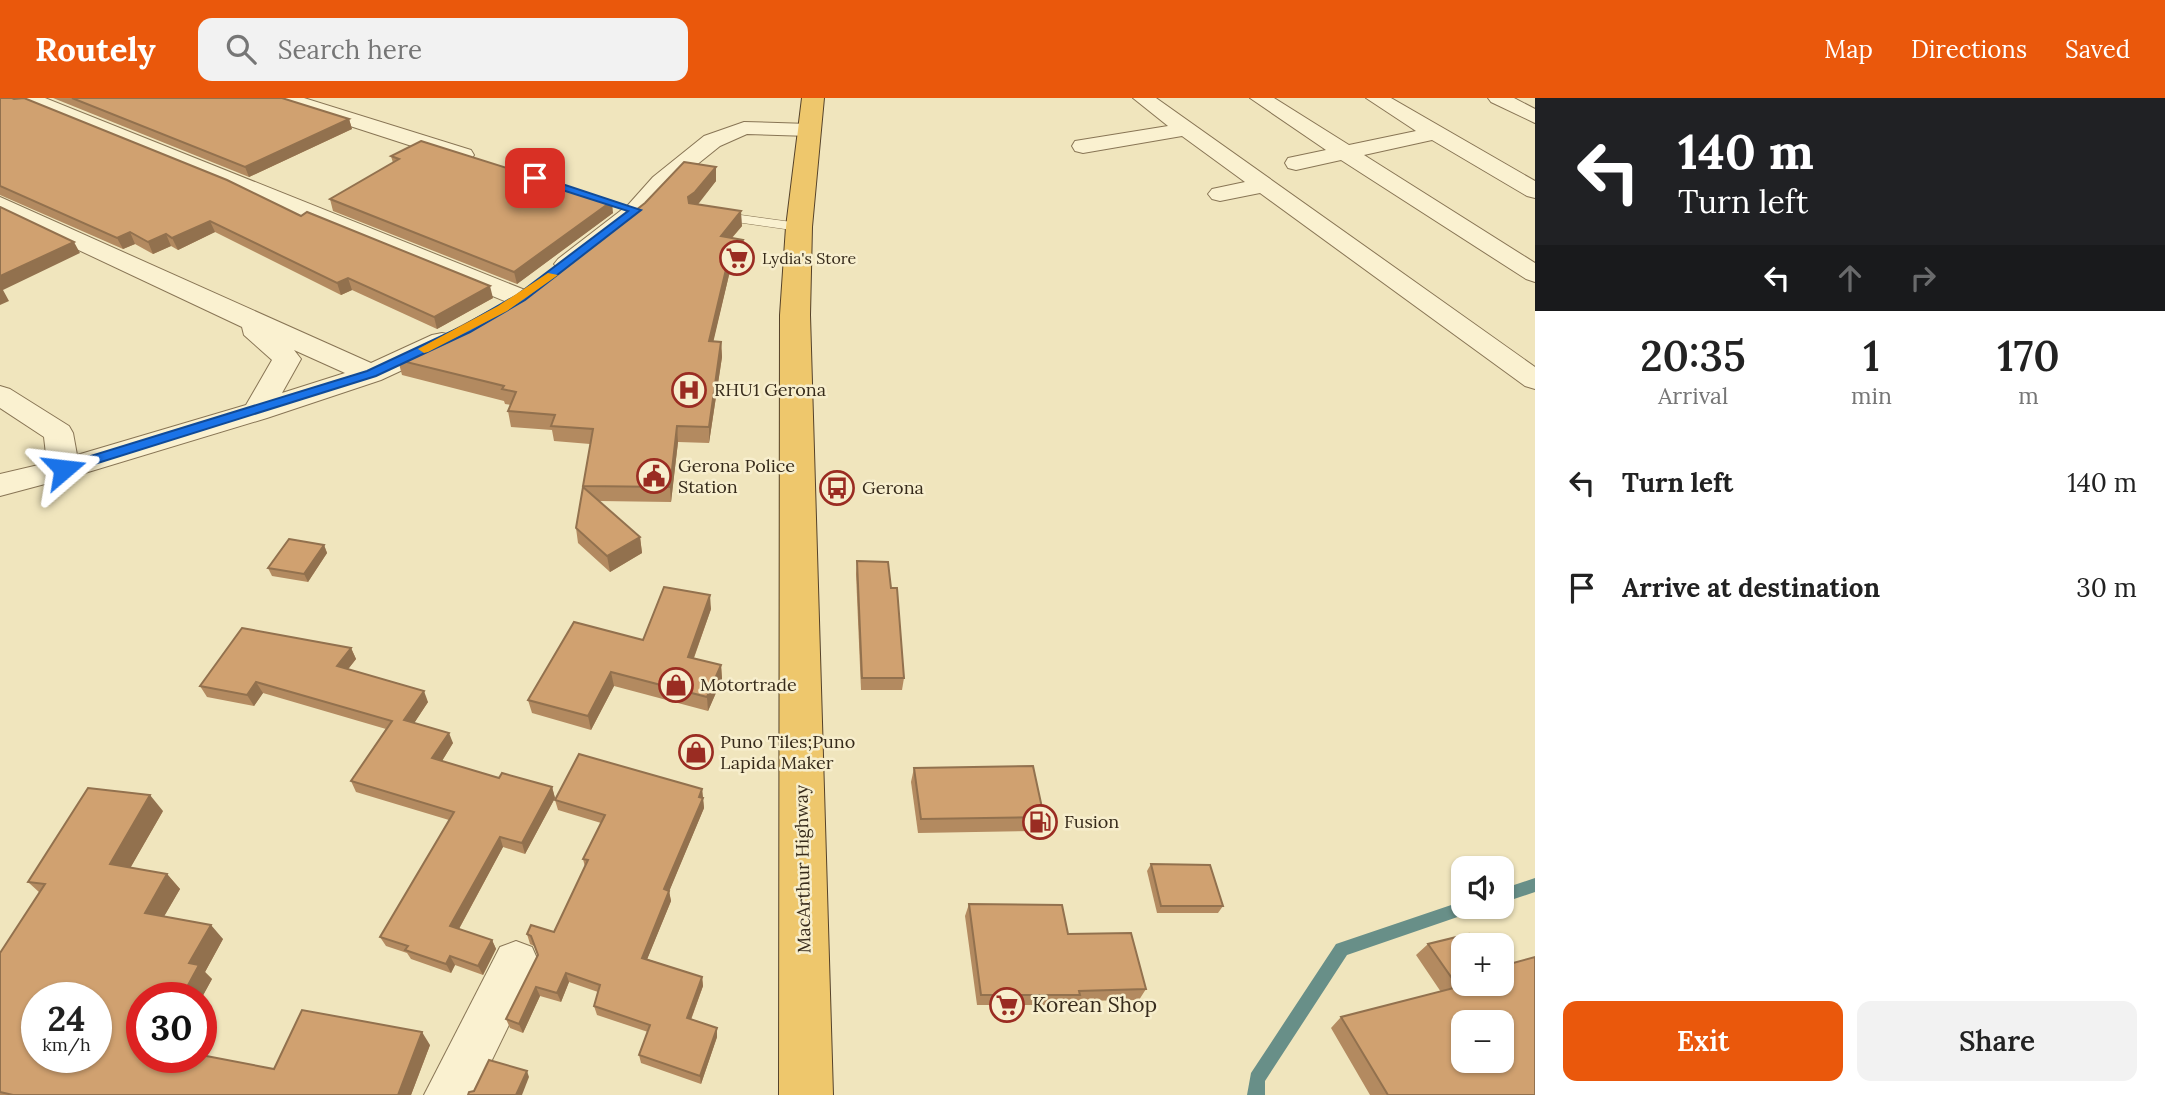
<!DOCTYPE html>
<html lang="en">
<head>
<meta charset="utf-8">
<style>
  :root { --surface:#fff; --page:#f2f2f2; --text:#222; --muted:#767676; --accent:#ea580c }
  body { margin:0; font-family:Lora,serif; background:var(--page); color:var(--text); height:100vh; display:flex; flex-direction:column; font-size:26px; white-space:nowrap }
  * { box-sizing:border-box; margin:0 }
  p { font-size:23px; color:var(--muted) }
  .icon { flex:none; width:38px; height:38px; fill:none; stroke:currentColor; stroke-width:2; stroke-linecap:round; stroke-linejoin:round }
  .map { position:relative; flex:1; overflow:hidden }
  .panel { display:flex; flex-direction:column; background:var(--surface); width:630px }
  .panel>* { flex:none }
  .guide { background:#202124; color:#fff; overflow:hidden }
  .controls { position:absolute; left:1451px; top:758px; display:grid; gap:14px }
  .controls a { display:grid; place-items:center; width:63px; height:63px; border-radius:14px; background:var(--surface); box-shadow:0 2px 5px #0004; font-size:35px }
  .speed { position:absolute; left:21px; top:884px; display:flex; gap:14px; font-size:35px; font-weight:700; text-align:center }
  .speed>* { display:grid; place-content:center; width:91px; height:91px; border-radius:50%; background:var(--surface); box-shadow:0 2px 5px #0004; line-height:1 }
  .speed small { font-size:18px; font-weight:400 }
  .speed .limit { border:10px solid #d22; background:#fff; color:#111 }
  .pin { position:absolute; display:grid; place-items:center; width:60px; height:60px; color:#fff; margin:-30px; border-radius:14px; box-shadow:0 4px 10px #0006 }
  .me { position:absolute; width:77px; margin:-38px; rotate:73deg; stroke-linejoin:round; filter:drop-shadow(0 0 5px #0008) }
  .turn { display:flex; align-items:center; gap:24px; height:147px; padding:0 28px; font-size:32px }
  .turn .icon { width:91px; height:91px; stroke-width:2.5 }
  .turn b { display:block; font-size:49px; line-height:60px }
  .lanes { display:flex; align-items:center; height:66px; padding:0 28px; background:#0003; justify-content:center; gap:35px; direction:ltr }
  .lanes .off { opacity:.35 }
  .eta { display:flex; justify-content:space-evenly; align-items:center; height:119px; text-align:center }
  .eta b { font-size:42px; font-weight:600; line-height:49px }
  .primary-button { display:flex; gap:14px; margin-top:auto; padding:14px 28px }
  .primary-button a { flex:1; height:80px; border-radius:14px; background:var(--accent); color:#fff; font-size:28px; font-weight:600; line-height:80px; text-align:center }
  .primary-button a+a { background:var(--page); color:var(--text) }
  ul { padding:0; list-style:none }
  li { display:flex; align-items:center; gap:21px; height:105px; padding:0 28px }
  li div { flex:1 }
  li b { display:block; font-size:26px }
  li em { font-style:normal }
  header { display:flex; align-items:center; gap:42px; box-sizing:border-box; height:98px; padding:0 35px; background:var(--accent); color:#fff }
  header strong { font-size:33px }
  nav { display:flex; gap:38px; margin-inline-start:auto; font-size:24px }
  .search { width:490px; height:63px; background:var(--page); display:flex; align-items:center; gap:18px; box-sizing:border-box; padding:0 24px; border-radius:14px; color:var(--muted); font-size:26px }
  main { display:flex; flex:1; min-height:0 }
  .map>svg:first-child { display:block }
  .lines { fill:none; stroke-linecap:round; stroke-linejoin:round }
  .stream { fill:#688f88; fill-rule:evenodd }
  .service-casing { stroke:#887555; stroke-width:1 }
  .minor-casing { stroke:#887555; stroke-width:2 }
  .trunk-casing { stroke:#55422a; stroke-width:2 }
  .service { fill:#faf1d0; fill-rule:evenodd }
  .minor { fill:#faf1d0; fill-rule:evenodd }
  .trunk { fill:#eec76c; fill-rule:evenodd }
  .wall { fill:#b38a60 }
  .shaded-wall { fill:#92714e }
  .building { fill:#d0a170; stroke:#92714e; stroke-width:2; fill-rule:evenodd }
  .route { fill:#1a73e8; stroke:#114b97; stroke-width:2 }
  .slow { fill:#f59e0b }
  .labels { text-anchor:middle; stroke-width:5; stroke-linejoin:round; paint-order:stroke }
  .far-poi-label { font-size:16px; fill:#372b1b; stroke:#f7eecd; text-anchor:start }
  .poi-label { font-size:18px; fill:#372b1b; stroke:#f7eecd; text-anchor:start }
  .street-label { font-size:18px; fill:#372b1b; stroke:#f7eecd }
  .near-poi-label { font-size:21px; fill:#372b1b; stroke:#f7eecd; text-anchor:start }
</style>
</head>
<body>
<header>
<strong>Routely</strong>
<div class="search"><svg class="icon" aria-label="search" viewBox="0 0 24 24"><circle cx="10" cy="10" r="6"/><path d="M15 15l6 6"/></svg>Search here</div>
<nav><a>Map</a><a>Directions</a><a>Saved</a></nav>
</header>
<main>
<div class="map">
<svg width="1535" height="997" viewBox="0 0 1535 997">
  <rect width="100%" height="100%" fill="#f0e5bd"/>
  <g class="lines">
    <g class="stream">
      <path d="M1535,780V794L1502,805V791Z"/>
      <path d="M1463,803V808H1477L1475,813L1347,857L1265,983V997H1247L1251,975L1336,846Z"/>
    </g>
    <g class="service-casing">
      <path id="service" d="M719,114L799,125L805,129L799,133L715,121L713,118Z"/>
    </g>
    <g class="minor-casing">
      <g id="minor">
        <path d="M17,0H45L530,194L534,200L530,206L521,208L512,206L20,4Z"/>
        <path d="M273,0H304L471,52L474,57L471,62H455L276,4Z"/>
        <path d="M1133,0H1156L1535,269V291L1525,288L1260,95L1220,103L1212,101L1208,96L1212,91L1245,84L1182,38L1083,55L1075,53L1072,48L1075,43L1168,28Z"/>
        <path d="M1250,0H1274L1349,47L1416,33L1366,0H1391L1535,83V100L1527,98L1432,42L1364,57L1535,165V184L1526,181L1341,62L1296,72L1288,70L1285,65L1288,60L1326,52Z"/>
        <path d="M1488,0H1514L1535,11V25L1491,4Z"/>
        <path d="M744,24L809,26L817,27L820,32L817,37L809,38L747,36L720,48L669,89L644,117L576,171L567,174L558,171L554,166L558,161L628,107L653,79L704,38Z"/>
        <path d="M0,99L371,265L432,237L442,235L452,237L456,243L452,249L381,282L267,320L75,378L0,398V376L47,365L44,339L0,310V288L10,291L69,328L73,335L77,357L246,307L272,262L244,237L242,229L0,115ZM294,252L345,275L282,295L301,261Z"/>
        <path d="M516,843L532,849L539,865L475,997H424L500,849Z"/>
      </g>
    </g>
    <g class="trunk-casing">
      <path id="trunk" d="M802,0H824L812,129L810,217L833,997H779L780,217L786,129Z"/>
    </g>
    <use href="#service" class="service"/>
    <use href="#minor" class="minor"/>
    <use href="#trunk" class="trunk"/>
  </g>
  <g class="wall">
    <path d="M0,0L301,118L493,200L437,231L352,192L341,197L215,134L178,152L171,148L153,156L135,146L123,151L0,97Z"/>
    <path d="M53,0H282L349,21L352,31L249,79Z"/>
    <path d="M391,58L613,115L517,186L333,113L330,101L393,65Z"/>
    <path d="M716,69V83L697,106L742,128L732,140L743,142V156L729,177L713,243L721,244L722,259L709,345L678,344L671,404L599,403L640,439L642,455L610,474L578,445L576,430L590,346L554,343L552,332L511,329L508,313L511,307L505,306L504,303L402,277L398,262L507,204Z"/>
    <path d="M324,447L327,455L308,484L272,478L268,470Z"/>
    <path d="M857,463L904,580L902,592H861L856,476Z"/>
    <path d="M711,511L694,560L721,567L722,581L708,613L614,588L591,632L532,615L528,602L643,542Z"/>
    <path d="M351,550L356,561L348,571L428,604L414,625L453,645L442,663L499,680L552,689L555,700L525,756L503,749L459,831L492,842L496,851L483,877L455,867L451,875L411,861L407,855L386,848L380,839L449,722L356,694L351,683L386,631L263,595L254,608L207,599L200,588Z"/>
    <path d="M914,670L1044,719L1038,733L918,735L911,684Z"/>
    <path d="M702,691L704,710L669,793L671,803L647,861L702,879L703,888L691,922L717,939L701,986L641,965L639,957L648,934L597,917L594,908L598,894L569,884L561,904L540,898L523,935L510,930L506,921L538,857L534,848L530,846L527,836L554,834L585,769L583,761L601,725L558,712L555,702Z"/>
    <path d="M163,713L130,770L167,776L180,791L164,818L223,841L205,874L212,881L201,901V900L142,959L274,971L430,947L411,997H0V855L40,795L28,784Z"/>
    <path d="M1151,766L1223,808L1218,815H1157L1147,773Z"/>
    <path d="M969,806L1068,836L1146,891L1139,902L1076,903L1074,907H977L965,818Z"/>
    <path d="M1428,846L1535,997H1370L1331,930L1341,919L1441,894L1416,857Z"/>
  </g>
  <g class="shaded-wall">
    <path d="M349,21L352,31L249,79L245,69Z"/>
    <path d="M716,69V83L696,109L689,113L688,99Z"/>
    <path d="M612,103L613,115L517,186L514,174Z"/>
    <path d="M741,113L742,128L721,152V138Z"/>
    <path d="M210,123L215,134L178,152L172,140Z"/>
    <path d="M130,134L135,146L123,151L117,140Z"/>
    <path d="M166,136L171,148L153,156L148,144Z"/>
    <path d="M743,142V156L729,177L710,258L709,243L728,163Z"/>
    <path d="M74,144L80,155L3,192L9,203L0,207V178Z"/>
    <path d="M348,180L352,192L341,197L337,185Z"/>
    <path d="M490,188L493,200L437,231L434,219Z"/>
    <path d="M721,244L722,259L709,345V329Z"/>
    <path d="M677,328L678,344L671,404L670,389Z"/>
    <path d="M640,439L642,455L610,474L607,458Z"/>
    <path d="M324,447L327,455L308,484L304,476Z"/>
    <path d="M710,497L711,511L689,573L688,559Z"/>
    <path d="M351,550L356,561L342,579L337,568Z"/>
    <path d="M721,567L722,581L708,613L707,599Z"/>
    <path d="M611,574L614,588L591,632L588,618Z"/>
    <path d="M256,584L263,595L254,608L247,597Z"/>
    <path d="M424,593L428,604L409,633L404,622Z"/>
    <path d="M449,635L453,645L437,671L432,660Z"/>
    <path d="M552,689L555,700L525,756L522,745Z"/>
    <path d="M702,691L704,710L666,801L664,791Z"/>
    <path d="M150,697L163,713L124,781L110,766Z"/>
    <path d="M500,739L503,749L455,838L450,828Z"/>
    <path d="M167,776L180,791L158,829L145,815Z"/>
    <path d="M669,793L671,803L644,869L642,860Z"/>
    <path d="M211,827L223,841L205,874L212,881L201,901V900H181L189,865Z"/>
    <path d="M492,842L496,851L483,877L478,868Z"/>
    <path d="M450,858L455,867L451,875L446,866Z"/>
    <path d="M566,875L569,884L561,904L557,895Z"/>
    <path d="M702,879L703,888L688,929L687,920Z"/>
    <path d="M536,889L540,898L523,935L519,926Z"/>
    <path d="M717,930V939L701,986L700,978Z"/>
    <path d="M422,934L430,947L411,997H398Z"/>
    <path d="M527,973L529,979L522,997H516Z"/>
  </g>
  <g class="building">
    <path d="M0,0H12L14,1L24,0L227,82L301,118L307,114L490,188L434,219L348,180L337,185L210,123L172,140L166,136L148,144L130,134L117,140L0,88Z"/>
    <path d="M72,0H282L349,21L245,69Z"/>
    <path d="M421,43L612,103L514,174L330,101L399,61L391,58Z"/>
    <path d="M684,64L716,69L695,94L688,99L689,105L741,113L721,138L743,142L728,163L709,243L721,244L709,329L677,328L670,389L583,388L593,331L551,328L555,317L508,313L516,294L502,291L504,288L398,262L507,204L566,167L645,105Z"/>
    <path d="M0,109L74,144L0,178Z"/>
    <path d="M583,389L640,439L607,458L576,430Z"/>
    <path d="M289,441L324,447L304,476L268,470Z"/>
    <path d="M857,463L888,464L891,490H897L904,580H862Z"/>
    <path d="M664,489L710,497L688,559L721,567L707,599L611,574L588,618L528,602L574,524L643,542Z"/>
    <path d="M242,530L351,550L337,568L424,593L404,622L449,635L432,660L499,680L502,675L552,689L522,745L500,739L450,828L492,842L478,868L450,858L446,866L405,852L408,848L380,839L454,714L351,683L392,623L256,584L247,597L200,588Z"/>
    <path d="M579,656L702,691L699,699L703,700L664,791L669,793L642,860L702,879L687,920L717,930L700,978L639,957L650,927L594,908L600,887L566,875L557,895L536,889L519,926L506,921L538,857L531,838L527,836L531,827L554,834L588,762L583,761L605,717L555,702Z"/>
    <path d="M1033,668L1044,719L921,721L914,670Z"/>
    <path d="M88,690L150,697L110,766L167,776L145,815L211,827L189,865L199,867L181,900H142V959H201V957L274,971L302,912L422,934L398,997H13L0,994V855L45,786L28,784ZM37,900H96V959H37Z"/>
    <path d="M1151,766L1210,767L1223,808H1161Z"/>
    <path d="M969,806L1062,807L1068,836L1131,835L1146,891L1079,893L1080,897H981Z"/>
    <path d="M1469,836L1477,847H1463V886H1502V868L1535,859V997H1388L1341,919L1458,889L1428,846ZM1463,924H1502V962H1463Z"/>
    <path d="M489,962L527,973L516,997H468L469,994L474,993Z"/>
  </g>
  <path class="route" d="M531,78H538L641,112L525,202L470,234L376,278L69,374H58L56,371L58,368L367,273L461,229L517,197L628,113L531,82Z"/>
  <path class="slow" d="M548,175L558,177L507,213L428,254L424,255L418,251L498,208Z"/>
  <defs>
    <g id="supermarket-ring" transform="scale(1.75)"><circle r="9.5" fill="#f7eecd" stroke="#9a2c22" stroke-width="1.5"/><path d="M-6-5.5h2.5l.6 2H6L4.5 2H-2.5L-4.4-4H-6ZM-1.5 3.2a1.3 1.3 0 1 0 .1 0ZM3 3.2a1.3 1.3 0 1 0 .1 0Z" fill="#9a2c22"/></g>
    <g id="hospital-ring" transform="scale(1.75)"><circle r="9.5" fill="#f7eecd" stroke="#9a2c22" stroke-width="1.5"/><path d="M-5-5h3v3.5h4V-5h3V5h-3V1.5h-4V5h-3Z" fill="#9a2c22"/></g>
    <g id="civic-ring" transform="scale(1.75)"><circle r="9.5" fill="#f7eecd" stroke="#9a2c22" stroke-width="1.5"/><path d="M-.6-6.5H3V-4.5H.6V-3L4-1V1h2V6H-6V1h2V-1L-.6-3ZM-1.2 2.5V6h2.4V2.5Z" fill="#9a2c22"/></g>
    <g id="bus-ring" transform="scale(1.75)"><circle r="9.5" fill="#f7eecd" stroke="#9a2c22" stroke-width="1.5"/><path d="M-5-6H5V4H4V6H2V4H-2V6H-4V4H-5ZM-3.5-4V0h7V-4ZM-3.5 1.2v1.5H-2V1.2ZM2 1.2v1.5H3.5V1.2Z" fill="#9a2c22"/></g>
    <g id="shop-ring" transform="scale(1.75)"><circle r="9.5" fill="#f7eecd" stroke="#9a2c22" stroke-width="1.5"/><path d="M-5-2.5h2.3a2.7 3.5 0 0 1 5.4 0H5L5.5 6h-11ZM-1.5-2.5h3a1.5 2.3 0 0 0-3 0Z" fill="#9a2c22"/></g>
    <g id="fuel-ring" transform="scale(1.75)"><circle r="9.5" fill="#f7eecd" stroke="#9a2c22" stroke-width="1.5"/><path d="M-5.5-6h7V0h2V4h1.3V-2.5L3-4.5l.8-.8L6-3V5H2.5V1h-1V6h-7ZM-4.2-4.7v3.2H.2V-4.7Z" fill="#9a2c22"/></g>
  </defs>
  <g fill-rule="evenodd">
    <use href="#supermarket-ring" x="737" y="160"/>
    <use href="#hospital-ring" x="689" y="292"/>
    <use href="#civic-ring" x="654" y="378"/>
    <use href="#bus-ring" x="837" y="390"/>
    <use href="#shop-ring" x="676" y="587"/>
    <use href="#shop-ring" x="696" y="654"/>
    <use href="#fuel-ring" x="1040" y="724"/>
    <use href="#supermarket-ring" x="1007" y="907"/>
  </g>
  <g class="labels">
    <g class="far-poi-label">
      <text x="762" y="166">Lydia's Store</text>
    </g>
    <g class="poi-label">
      <text x="714" y="298">RHU1 Gerona</text>
      <text x="678" y="374">Gerona Police<tspan x="678" dy="21">Station</tspan></text>
      <text x="862" y="396">Gerona</text>
      <text x="700" y="593">Motortrade</text>
      <text x="720" y="650">Puno Tiles;Puno<tspan x="720" dy="21">Lapida Maker</tspan></text>
      <text x="1064" y="730">Fusion</text>
    </g>
    <g class="street-label">
      <text transform="translate(803 771) rotate(-91)" y="6">MacArthur Highway</text>
    </g>
    <g class="near-poi-label">
      <text x="1032" y="914">Korean Shop</text>
    </g>
  </g>
</svg>
<div class="controls">
<a><svg class="icon" aria-label="sound" viewBox="0 0 24 24"><path d="M4 9h4l5-4v14l-5-4H4zM17 9q2 3 0 6"/></svg></a>
<a>+</a>
<a>−</a>
</div>
<div class="speed"><div>24<small>km/h</small></div><div class="limit">30</div></div>
<div class="pin" style="left:535px;top:80px;background:#d93025"><svg class="icon" aria-label="arrive" viewBox="0 0 24 24"><path d="M6 21V4h12l-3 4 3 4H6"/></svg></div>
<svg class="me" style="left:64px;top:371px" viewBox="-20 -20 40 40"><path d="M0-17L14 15 0 8-14 15z" fill="#1a73e8" stroke="#fff" stroke-width="4"/></svg>
</div>
<section class="panel">
<div class="guide">
<div class="turn"><svg class="icon" aria-label="left" viewBox="0 0 24 24"><path d="M17 20v-9H6M10 6l-5 5 5 5"/></svg><div><b>140 m</b>Turn left</div></div>
<div class="lanes"><svg class="icon" aria-label="left" viewBox="0 0 24 24"><path d="M17 20v-9H6M10 6l-5 5 5 5"/></svg><svg class="icon off" aria-label="ahead" viewBox="0 0 24 24"><path d="M12 20V5M6 11l6-6 6 6"/></svg><svg class="icon off" aria-label="right" viewBox="0 0 24 24"><path d="M7 20v-9h11M14 6l5 5-5 5"/></svg></div>
</div>
<div class="eta">
<div><b>20:35</b><p>Arrival</p></div>
<div><b>1</b><p>min</p></div>
<div><b>170</b><p>m</p></div>
</div>
<ul>
<li><svg class="icon" aria-label="left" viewBox="0 0 24 24"><path d="M17 20v-9H6M10 6l-5 5 5 5"/></svg><div><b>Turn left</b></div><em>140 m</em></li>
<li><svg class="icon" aria-label="arrive" viewBox="0 0 24 24"><path d="M6 21V4h12l-3 4 3 4H6"/></svg><div><b>Arrive at destination</b></div><em>30 m</em></li>
</ul>
<div class="primary-button"><a>Exit</a><a>Share</a></div>
</section>
</main>
</body>
</html>
